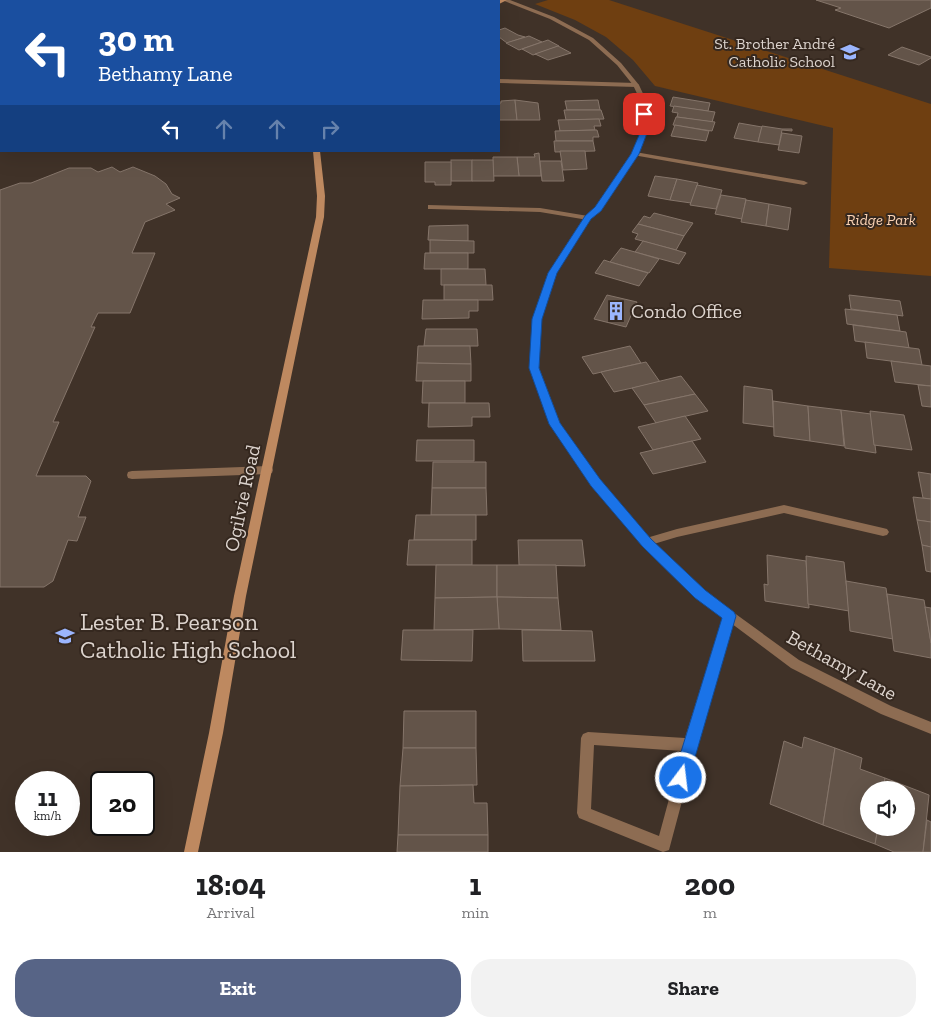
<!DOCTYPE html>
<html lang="en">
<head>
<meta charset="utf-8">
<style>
  :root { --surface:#fff; --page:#f2f2f2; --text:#202124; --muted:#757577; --accent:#576486 }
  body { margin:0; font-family:"Zilla Slab",serif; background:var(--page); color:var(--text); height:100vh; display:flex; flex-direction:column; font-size:19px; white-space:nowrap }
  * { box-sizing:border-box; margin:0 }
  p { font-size:16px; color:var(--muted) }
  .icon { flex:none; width:28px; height:28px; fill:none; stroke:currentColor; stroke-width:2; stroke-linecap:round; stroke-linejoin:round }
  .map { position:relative; height:852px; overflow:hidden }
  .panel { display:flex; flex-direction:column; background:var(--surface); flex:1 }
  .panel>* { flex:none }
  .banner { position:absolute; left:0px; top:0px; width:500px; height:152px; box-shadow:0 5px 20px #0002; background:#1a4fa0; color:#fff; overflow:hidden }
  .controls { position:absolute; left:860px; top:781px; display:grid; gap:10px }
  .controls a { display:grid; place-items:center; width:55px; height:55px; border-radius:50%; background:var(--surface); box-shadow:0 5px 20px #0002; font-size:25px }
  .speed { position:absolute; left:15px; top:771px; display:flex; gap:10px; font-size:25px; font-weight:700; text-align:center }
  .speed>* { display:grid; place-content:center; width:65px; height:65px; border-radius:50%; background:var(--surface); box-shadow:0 5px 20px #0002; line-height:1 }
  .speed small { font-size:12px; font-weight:400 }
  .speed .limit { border:2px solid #111; border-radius:8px; background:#fff; color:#111 }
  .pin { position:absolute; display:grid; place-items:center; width:42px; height:42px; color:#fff; margin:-21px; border-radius:10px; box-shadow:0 2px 8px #0006 }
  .me { position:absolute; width:55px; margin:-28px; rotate:15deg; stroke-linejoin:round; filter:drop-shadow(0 0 4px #0008) }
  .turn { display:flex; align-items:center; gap:18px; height:105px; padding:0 15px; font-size:22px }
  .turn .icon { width:65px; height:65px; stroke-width:2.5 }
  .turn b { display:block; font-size:35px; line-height:42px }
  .lanes { display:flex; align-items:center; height:48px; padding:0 15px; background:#0003; justify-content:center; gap:25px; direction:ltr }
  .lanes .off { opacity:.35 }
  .eta { display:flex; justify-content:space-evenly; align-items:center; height:85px; text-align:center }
  .eta b { font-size:30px; font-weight:700; line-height:35px }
  .button { display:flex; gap:10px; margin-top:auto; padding:10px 15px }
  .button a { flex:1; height:58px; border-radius:20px; background:var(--accent); color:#fff; font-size:20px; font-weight:700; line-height:58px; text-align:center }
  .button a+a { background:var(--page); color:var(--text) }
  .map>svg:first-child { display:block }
  .green { fill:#6f3f11 }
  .building { fill:#635449; stroke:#85756a }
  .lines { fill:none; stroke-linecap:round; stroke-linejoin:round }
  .lane { fill:#8d6c52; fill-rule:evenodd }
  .street { fill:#8d6c52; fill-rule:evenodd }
  .secondary { fill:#be8960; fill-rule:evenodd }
  .route { fill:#1a73e8; stroke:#114b97 }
  .labels { text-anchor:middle; stroke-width:4; stroke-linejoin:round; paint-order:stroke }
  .far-poi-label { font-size:16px; fill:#ddd4ce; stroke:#35281f; text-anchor:end }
  .far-park-label { font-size:16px; font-style:italic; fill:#fbd2b3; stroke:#35281f }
  .poi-label { font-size:20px; fill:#ddd4ce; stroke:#35281f; text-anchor:start }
  .street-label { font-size:20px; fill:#ddd4ce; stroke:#35281f }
  .near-poi-label { font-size:24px; fill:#ddd4ce; stroke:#35281f; text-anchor:start }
</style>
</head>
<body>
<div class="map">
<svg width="931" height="852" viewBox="0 0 931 852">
  <rect width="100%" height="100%" fill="#403228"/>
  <path class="green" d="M548,0H609L931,104V276L829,268L833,128L655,86L633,60L606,37L575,20L535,4Z"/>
  <g class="building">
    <path d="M816,0H931V8L889,28L835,10L841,8Z"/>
    <path d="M505,28L518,35L525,37L507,43L499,37V30Z"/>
    <path d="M529,36L542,42L519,50L506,43Z"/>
    <path d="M548,40L559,46L533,55L522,49Z"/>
    <path d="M558,46L571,53L548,60L535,54Z"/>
    <path d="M902,47L931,57V58L919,65L888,55Z"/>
    <path d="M673,97L710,103L708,111L670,106Z"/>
    <path d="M515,100L517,120H499V103H501V101Z"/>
    <path d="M515,100L538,103L540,120H517Z"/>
    <path d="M598,100L600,110H567L565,101Z"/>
    <path d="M674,106L708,111L715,112L712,122L677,117L678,113L672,112Z"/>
    <path d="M564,110H601L604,119L566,120Z"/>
    <path d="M676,117H677L715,122L712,131L673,125Z"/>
    <path d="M599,119L601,126H594L595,130L560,131L558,120Z"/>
    <path d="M739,123L762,127L758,142L734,138Z"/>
    <path d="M675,125L709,131L706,141L671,136Z"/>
    <path d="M762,126L782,129H792V131L782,130L779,145L758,142Z"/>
    <path d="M597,130L599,137H593V141H556L555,131Z"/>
    <path d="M782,133L802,136L799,153L778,150Z"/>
    <path d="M554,141H593L595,151L555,152Z"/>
    <path d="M560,151H585L587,169L563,170Z"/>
    <path d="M539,153L541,176H519L517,157H535L534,154Z"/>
    <path d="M493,157H517L519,176H493Z"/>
    <rect x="451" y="160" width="21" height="21"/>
    <path d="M472,160H493L494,181H472Z"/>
    <path d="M540,161H561L564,181H542Z"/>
    <path d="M425,162H451V185H435V182H425Z"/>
    <path d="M112,167L120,172L133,167L155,176L166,184L172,194L180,198L166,204L175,210L145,222L132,253H155L130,313H98L91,327H95L53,422H59L36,476H86L91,481L78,517H86L77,541L68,540L53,581L44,587H0V190L20,183H31L69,168H91L98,172Z"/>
    <path d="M655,176L677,179L670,200L648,196Z"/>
    <path d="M677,179L698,183L691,203L670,200Z"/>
    <path d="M697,185L722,190L716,209L690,205Z"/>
    <path d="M721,195L746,199L742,219L715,214Z"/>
    <path d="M746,200L769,204L766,226L741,222Z"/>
    <path d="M769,204L791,208L788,230L766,226Z"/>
    <path d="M654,213L693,223L684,236L638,224L644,216L650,218Z"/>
    <path d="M638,224L684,236L676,250L635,239L638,234L632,232Z"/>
    <path d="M468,225V241L428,240L429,226Z"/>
    <path d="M430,240L474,241V253H430Z"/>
    <path d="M643,241L676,250L686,253L679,264L635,252Z"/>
    <path d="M621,248L635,252L659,259L649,273L610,262Z"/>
    <path d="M425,253H468V269H424Z"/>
    <path d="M604,260L610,262L648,273L639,286L595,273Z"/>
    <path d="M441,269H485L486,285H441Z"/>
    <path d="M444,285H492L493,300H444Z"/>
    <path d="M607,295L637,302L626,327L594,319Z"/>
    <path d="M849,295L900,301L903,316L851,309Z"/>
    <path d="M423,300H478V311H469V318L422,319Z"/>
    <path d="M845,309L897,315L900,331L847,324Z"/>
    <path d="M853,325L906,332L909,348L855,341Z"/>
    <path d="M426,329H477L478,346H424Z"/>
    <path d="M865,342L919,349L922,365L867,358Z"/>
    <path d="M418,346H470L471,364L417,363Z"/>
    <path d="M630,346L641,363L593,374L582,357Z"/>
    <path d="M891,361L931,366V386L895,382Z"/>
    <path d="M646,362L660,382L614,392L601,372Z"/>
    <path d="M417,363L471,364V381H416Z"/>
    <path d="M681,376L695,394L644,405L632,388Z"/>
    <path d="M423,381H465V403H422Z"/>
    <path d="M918,385L931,386V407L922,406Z"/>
    <path d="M744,386L772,390L774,427L743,423Z"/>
    <path d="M695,394L708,411L656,423L644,405Z"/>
    <path d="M773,401L808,406L810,441L774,436Z"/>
    <path d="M429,403H489L490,417H472V426L428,427Z"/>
    <path d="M808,406L841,410L844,446L810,441Z"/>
    <path d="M841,410L871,414L876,453L845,448Z"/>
    <path d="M870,411L904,415L912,450L874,445Z"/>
    <path d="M685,416L701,439L653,450L638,427Z"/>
    <path d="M417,440H474V461H416Z"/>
    <path d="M692,441L706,462L653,474L640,453Z"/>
    <path d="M433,462H486V488H432Z"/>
    <path d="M918,472L931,474V499L923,498Z"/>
    <path d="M432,488H486L487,515H431Z"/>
    <path d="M913,497L931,499V522L917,520Z"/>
    <path d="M416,515H476V540H414Z"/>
    <path d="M917,520L931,522V547L922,545Z"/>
    <path d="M409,540H472V565H407Z"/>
    <path d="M518,540H582L585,566L519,565Z"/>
    <path d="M922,545L931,547V572L926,571Z"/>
    <path d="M767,555L806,561L809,608L765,601L764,584L768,585Z"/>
    <path d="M806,556L844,562L849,611L808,604Z"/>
    <path d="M436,565H497V597L435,598Z"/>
    <path d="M497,565H556L558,598L497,597Z"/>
    <path d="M846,581L886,588L893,639L850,631Z"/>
    <path d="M887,594L924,600L931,643V658L894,651Z"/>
    <path d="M497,597L558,598L561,630L499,629Z"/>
    <path d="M497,597L499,629L434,630L435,598Z"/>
    <path d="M925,607L931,608V643Z"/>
    <path d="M403,630H473L472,661L401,660Z"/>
    <path d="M522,630L592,631L595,661H523Z"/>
    <path d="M404,711H476V748H403Z"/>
    <path d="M804,737L835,748L823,825L770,804L784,741L802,748Z"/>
    <path d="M403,748H476L477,785L400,786Z"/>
    <path d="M835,748L862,758L860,769L885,778L883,790H869V828H878L875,844L823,825Z"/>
    <path d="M885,778L929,795L923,852H894L875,844L878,828H906V790H883Z"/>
    <path d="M473,785L474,803H487L488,835H398L400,786Z"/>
    <path d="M927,820L931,822V852H923Z"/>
    <path d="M398,835H488V852H397Z"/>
  </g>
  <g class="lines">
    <g class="lane">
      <path d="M499,79L636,83L639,85L636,87L499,83Z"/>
      <path d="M635,152L804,181L808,183L804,185L633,155V153Z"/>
      <path d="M428,205L540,208L588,216L592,218L588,220L540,212L431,209H428Z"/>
      <path d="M268,466L272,467L273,470L272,473L268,474L132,479L128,478L127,475L128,472L132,471Z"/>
      <path d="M784,505L883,528L887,529L889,532L887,535L883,536L784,513L677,537L647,546L643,545L641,542L643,539L677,529Z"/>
      <path d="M729,611L733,612L735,616L697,745L669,850L663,852L579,818L577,813L581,738L583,734L588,732L685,738L723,616L725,612ZM594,745L682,751L659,836L591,809Z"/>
    </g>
    <path class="street" d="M502,0H510L554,17L593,38L621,63L639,85L646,100L649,128L639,154L601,211L591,219L556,273L541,319L539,368L560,423L599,480L651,539L704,591L799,660L891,706L931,722V734L881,714L791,668L696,597L643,545L591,486L550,424L529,368L533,319L548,273L585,216L595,207L631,154L643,128L640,100L633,85L617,65L589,40L550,19Z"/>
    <g class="secondary">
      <path d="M163,0H171L172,1H164Z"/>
      <path d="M499,0H507L499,4V1H497Z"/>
      <path d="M313,151H320L325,196L324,217L246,596L223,733L198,852H184L209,733L234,596L316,217L317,196Z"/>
    </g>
  </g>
  <path class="route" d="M644,112L648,114L649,128L639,154L601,211L591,219L557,273L542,319L539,368L560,423L600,479L651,539L705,590L734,612L736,616L689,778L687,784L681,786L676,784L673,778L722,618L695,598L642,546L591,486L549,424L529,368L532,319L548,273L585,216L595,207L631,154L642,128L640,114Z"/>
  <defs>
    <g id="school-bare" transform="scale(1.5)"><path d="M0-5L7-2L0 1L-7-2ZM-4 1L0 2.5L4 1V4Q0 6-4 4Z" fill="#9bb5fd" stroke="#35281f" stroke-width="2.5" paint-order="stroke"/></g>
    <g id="building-bare" transform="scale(1.5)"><path d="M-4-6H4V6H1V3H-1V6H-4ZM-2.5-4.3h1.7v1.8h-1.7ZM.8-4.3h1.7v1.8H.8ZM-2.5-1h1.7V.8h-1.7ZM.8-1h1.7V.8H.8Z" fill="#9bb5fd" stroke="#35281f" stroke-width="2.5" paint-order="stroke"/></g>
  </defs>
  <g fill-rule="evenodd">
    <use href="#school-bare" x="850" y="52"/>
    <use href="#building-bare" x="616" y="311"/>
    <use href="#school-bare" x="65" y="636"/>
  </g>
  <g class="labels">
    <g class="far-poi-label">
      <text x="835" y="49">St. Brother André<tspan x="835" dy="18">Catholic School</tspan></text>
    </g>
    <g class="far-park-label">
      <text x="881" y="225">Ridge Park</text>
    </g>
    <g class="poi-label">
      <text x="631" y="318">Condo Office</text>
    </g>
    <g class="street-label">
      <text transform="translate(242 498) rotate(-78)" y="7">Ogilvie Road</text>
      <text transform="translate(842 665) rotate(29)" y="7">Bethamy Lane</text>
    </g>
    <g class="near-poi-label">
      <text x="80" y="630">Lester B. Pearson<tspan x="80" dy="28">Catholic High School</tspan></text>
    </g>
  </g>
</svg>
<div class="controls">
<a><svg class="icon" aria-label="sound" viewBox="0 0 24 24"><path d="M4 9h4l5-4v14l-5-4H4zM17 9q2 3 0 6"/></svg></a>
</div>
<div class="speed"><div>11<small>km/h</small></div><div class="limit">20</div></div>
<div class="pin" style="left:644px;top:114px;background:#d93025"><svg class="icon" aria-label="arrive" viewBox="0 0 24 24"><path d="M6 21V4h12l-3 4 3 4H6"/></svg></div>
<svg class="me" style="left:681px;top:778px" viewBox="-20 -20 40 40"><circle r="17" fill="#1a73e8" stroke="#fff" stroke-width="3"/><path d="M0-11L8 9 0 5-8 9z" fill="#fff"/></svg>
<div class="banner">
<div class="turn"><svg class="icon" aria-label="left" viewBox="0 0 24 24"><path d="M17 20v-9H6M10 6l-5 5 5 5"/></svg><div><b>30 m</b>Bethamy Lane</div></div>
<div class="lanes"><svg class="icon" aria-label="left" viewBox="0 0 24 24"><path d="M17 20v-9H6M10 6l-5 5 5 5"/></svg><svg class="icon off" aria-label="ahead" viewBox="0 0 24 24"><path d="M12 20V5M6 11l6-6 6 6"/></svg><svg class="icon off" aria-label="ahead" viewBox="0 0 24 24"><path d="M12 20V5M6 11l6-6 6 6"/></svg><svg class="icon off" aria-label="right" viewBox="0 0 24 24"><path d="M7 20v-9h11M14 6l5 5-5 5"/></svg></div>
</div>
</div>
<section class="panel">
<div class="eta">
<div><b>18:04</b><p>Arrival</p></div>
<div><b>1</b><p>min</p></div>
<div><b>200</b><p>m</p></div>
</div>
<div class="button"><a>Exit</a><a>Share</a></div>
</section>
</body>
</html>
